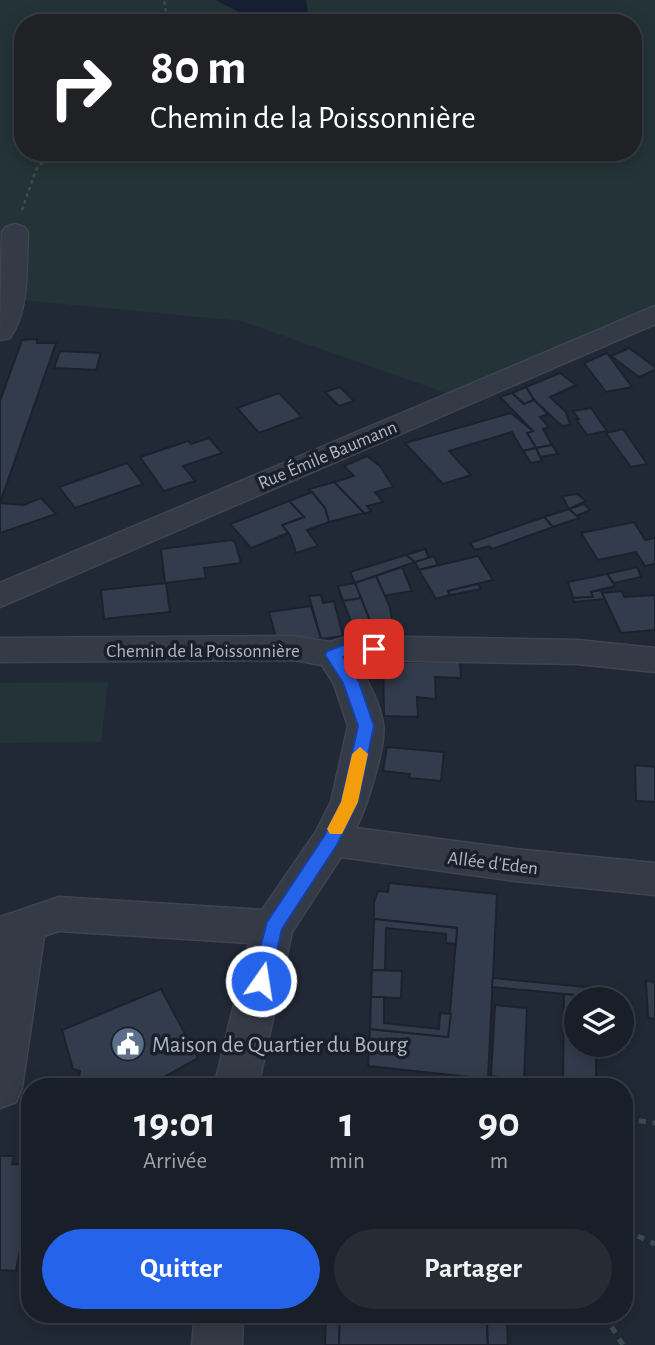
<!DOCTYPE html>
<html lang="fr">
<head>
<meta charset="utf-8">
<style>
  :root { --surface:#191f28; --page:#262c34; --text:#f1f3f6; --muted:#9fa2a8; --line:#373d45; --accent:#2563eb }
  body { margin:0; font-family:"Alegreya Sans",sans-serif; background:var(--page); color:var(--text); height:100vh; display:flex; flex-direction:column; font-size:26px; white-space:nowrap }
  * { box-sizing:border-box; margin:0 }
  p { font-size:23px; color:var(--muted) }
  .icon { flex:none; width:38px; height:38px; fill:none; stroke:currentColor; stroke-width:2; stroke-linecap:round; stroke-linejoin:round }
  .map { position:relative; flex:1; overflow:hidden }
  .sheet { position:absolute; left:21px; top:1078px; width:612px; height:245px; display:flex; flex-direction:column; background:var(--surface); border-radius:28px; box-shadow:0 4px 18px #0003,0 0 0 2px var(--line) }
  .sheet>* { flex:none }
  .top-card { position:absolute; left:14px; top:14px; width:628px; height:147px; border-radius:28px; box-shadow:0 4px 18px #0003,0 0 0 2px var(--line); background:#202124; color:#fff; overflow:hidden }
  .fabs { position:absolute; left:564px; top:987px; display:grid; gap:14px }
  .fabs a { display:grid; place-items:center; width:70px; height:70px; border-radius:50%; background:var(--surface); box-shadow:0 4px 18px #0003,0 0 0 2px var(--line); font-size:35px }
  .pin { position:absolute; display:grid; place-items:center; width:60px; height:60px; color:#fff; margin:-30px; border-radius:14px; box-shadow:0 4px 10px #0006 }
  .me { position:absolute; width:77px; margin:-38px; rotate:13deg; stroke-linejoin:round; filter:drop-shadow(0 0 5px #0008) }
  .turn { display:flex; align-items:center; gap:24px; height:147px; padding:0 21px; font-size:32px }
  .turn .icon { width:91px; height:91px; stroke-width:2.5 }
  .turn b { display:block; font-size:49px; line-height:60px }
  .eta { display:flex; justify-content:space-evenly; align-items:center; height:119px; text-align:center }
  .eta b { font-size:42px; font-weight:700; line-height:49px }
  .button { display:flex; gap:14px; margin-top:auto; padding:14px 21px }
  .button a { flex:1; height:80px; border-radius:42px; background:var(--accent); color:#fff; font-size:28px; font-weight:700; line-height:80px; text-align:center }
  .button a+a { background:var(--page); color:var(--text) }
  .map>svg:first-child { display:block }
  .green { fill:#233337; fill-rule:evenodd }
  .water { fill:#162032 }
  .building { fill:#333c4c; stroke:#1c222d; stroke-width:2 }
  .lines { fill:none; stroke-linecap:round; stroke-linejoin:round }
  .minor-casing { stroke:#3e4450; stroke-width:3 }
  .path-far1 { stroke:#3b4d4f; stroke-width:2.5; stroke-dasharray:3.5 3.5; stroke-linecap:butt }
  .path { stroke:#3b4d4f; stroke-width:5; stroke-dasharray:7 7; stroke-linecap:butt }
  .minor { fill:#343b46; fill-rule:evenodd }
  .route { fill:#2563eb; stroke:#184099; stroke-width:2 }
  .slow { fill:#f59e0b }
  .labels { text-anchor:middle; stroke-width:7; stroke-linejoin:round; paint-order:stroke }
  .street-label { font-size:19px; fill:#afb5c3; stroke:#1a202b }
  .near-poi-label { font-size:23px; fill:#afb5c3; stroke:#1a202b; text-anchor:start }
</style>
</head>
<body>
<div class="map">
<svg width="655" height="1345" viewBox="0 0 655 1345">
  <rect width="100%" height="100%" fill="#212936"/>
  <g class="green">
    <path d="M0,0H655V327L463,399L241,321L0,298ZM23,23H634V152H23Z"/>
    <path d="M108,682L101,742L0,743V683Z"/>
  </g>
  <path class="water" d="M215,0H306L308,14L274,22L239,12Z"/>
  <g class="building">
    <path d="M37,339V343H56L0,503L24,505L41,498L56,514L0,533V401L22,340Z"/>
    <path d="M629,348L655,367V370L639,377L611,356Z"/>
    <path d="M60,351L101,353L96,370L54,368Z"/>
    <path d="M607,353L632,387L606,392L584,363Z"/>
    <path d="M560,373L576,385L550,397L566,412L570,425L562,426L534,400L526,387Z"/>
    <path d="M340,387L354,401L339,406L325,392Z"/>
    <path d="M526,387L534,400L524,404L512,393Z"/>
    <path d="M279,393L302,417L259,433L237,408Z"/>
    <path d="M512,393L524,404L534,400L548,414L540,417L549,427L543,429L552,445L536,448L527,433L533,431L500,397Z"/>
    <path d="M591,408L607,431L587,435L576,419H579L573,411Z"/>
    <path d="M511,413L533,431L527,433L536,448L523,451L512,432L449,451L471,475L443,484L405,443Z"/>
    <path d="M623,429L647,464L631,467L606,433Z"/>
    <path d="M209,438L222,453L183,466L195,481L164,491L140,457L188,441L191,444Z"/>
    <path d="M552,445L558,454L540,457L536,448Z"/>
    <path d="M536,448L542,461L531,463L523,451Z"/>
    <path d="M367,456L381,467L393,487L375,492L383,502L367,506L371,511L365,514L334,482L354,476L344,466Z"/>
    <path d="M127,463L143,484L75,508L59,487Z"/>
    <path d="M334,482L364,513L329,522L325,508L309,489Z"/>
    <path d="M312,492L325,508L329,522L307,530L318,546L296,553L290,535L282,525L304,517L289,501Z"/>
    <path d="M577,494L586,501L569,509L562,496Z"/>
    <path d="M289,501L304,517L282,525L288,533L251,548L230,524Z"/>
    <path d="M584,504L590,510L576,516L569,509Z"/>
    <path d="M569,509L579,518L553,527L544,517Z"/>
    <path d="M544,517L553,527L492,549L489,546L475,550L470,543Z"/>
    <path d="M634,522L645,540L655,538V564L645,566L636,552L598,560L581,533Z"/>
    <path d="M231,540L235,542L241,563L204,568L206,578L165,583L161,549Z"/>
    <path d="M425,549L429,558L415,562L406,555Z"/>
    <path d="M406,555L415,562L355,583L350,572Z"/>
    <path d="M434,556L438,565L419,570L415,562Z"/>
    <path d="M478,556L493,580L448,591L450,595L436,599L419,570Z"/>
    <path d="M402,567L412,591L383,596L376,576Z"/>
    <path d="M637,567L641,577L614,583L607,574Z"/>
    <path d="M607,574L615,586L591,592L593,597L573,598L568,582Z"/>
    <path d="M376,576L390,607L395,638L380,640L376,626H372L355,583Z"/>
    <path d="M166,583L170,612L104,619L101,590Z"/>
    <path d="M355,583L361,598L343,601L338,586Z"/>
    <path d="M478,584L481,589L450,595L448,591Z"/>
    <path d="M601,590L605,599L574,602L573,598L593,597L591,592Z"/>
    <path d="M622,591L624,597L655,595V630L621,633L602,593Z"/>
    <path d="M321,595L323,603L334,601L343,636L321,639L309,596Z"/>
    <path d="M361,598L374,631L356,634L343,601Z"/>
    <path d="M311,606L321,639L276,638L269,612Z"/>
    <path d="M383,662H460L461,678L435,677L436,699L417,697L418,717L384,716Z"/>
    <path d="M387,747L444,752L441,781L409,778L410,774L383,771Z"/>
    <path d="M635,765L655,767V802L636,801Z"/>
    <path d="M389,883L497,894L488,1079L368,1066L370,1029L448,1037L457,928L374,919V902L378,891L388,892Z"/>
    <path d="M374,919L457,928L456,944L446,943V934L386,928L385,971L372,970Z"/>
    <path d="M372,970L402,971L401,998L371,997Z"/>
    <path d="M493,978L596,988V997L492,987Z"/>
    <path d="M646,981L655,982V1019L648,1018Z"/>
    <path d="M161,989L198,1058L157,1081L160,1087H77L80,1071L73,1069L62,1030Z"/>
    <path d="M564,994L596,997L576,999V1045H596V1087L563,1083Z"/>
    <path d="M371,997H384V1023L439,1029L440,1013L451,1014L448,1037L370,1029Z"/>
    <path d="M495,1005L527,1008L524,1080L491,1076Z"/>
    <path d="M0,1156H14L12,1164L30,1165V1240H22L16,1271L0,1270Z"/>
    <path d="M326,1314H340L339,1345H325Z"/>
    <path d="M340,1314H493V1322H487L488,1345H339Z"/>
    <path d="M493,1321L507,1322L508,1345H488L487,1322Z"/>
  </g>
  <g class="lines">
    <g class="minor-casing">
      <g id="minor">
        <path d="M15,224L24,227L28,232C26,266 30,309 10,338L0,340L2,232L6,227Z"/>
        <path d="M655,306V324L0,607V583Z"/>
        <path d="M294,636L330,642L349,636L578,640L655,648V672L578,664L355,660C367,679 380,702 383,724C387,744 366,809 356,828L515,849L655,863V895L515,881L341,857L292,932L258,1087H214L249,943L59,931L44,936L22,1088L16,1102L0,1108V917L59,897L262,910L317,830L331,802L348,726L334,684L322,665L294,660L0,662V638Z"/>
        <path d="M195,1314H243L242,1345H192Z"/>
      </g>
    </g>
    <g class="path-far1">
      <path d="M158,23L166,12L164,0"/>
      <path d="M22,210L36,170L51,152"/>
    </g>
    <g class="path">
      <path d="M276,1085L320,1087"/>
      <path d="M625,1119L655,1123"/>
      <path d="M625,1230L655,1244"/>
      <path d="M608,1314V1321L623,1345"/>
    </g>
    <use href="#minor" class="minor"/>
  </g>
  <path class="route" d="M349,643H374L382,649C373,659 355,652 343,657L359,682L374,726L358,802L337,845L282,929L270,981L267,986L261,989L254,986L251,981L267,922L324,836L341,802L358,726L343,683L325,655L327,651Z"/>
  <path class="slow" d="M360,747L368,754L358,802L342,834H330L327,829L341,802L352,754Z"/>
  <defs>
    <g id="civic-disc" transform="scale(1.75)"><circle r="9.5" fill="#5c6f8a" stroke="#1a202b"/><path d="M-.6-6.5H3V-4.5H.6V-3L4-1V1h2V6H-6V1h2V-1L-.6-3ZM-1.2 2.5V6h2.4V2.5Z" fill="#fff"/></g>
  </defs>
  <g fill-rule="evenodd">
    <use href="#civic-disc" x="128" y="1044"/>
  </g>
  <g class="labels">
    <g class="street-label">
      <text transform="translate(327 454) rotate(-23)" y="7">Rue Émile Baumann</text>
      <text x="203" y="657">Chemin de la Poissonnière</text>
      <text transform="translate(493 862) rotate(7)" y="7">Allée d'Eden</text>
    </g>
    <g class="near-poi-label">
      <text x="152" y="1052">Maison de Quartier du Bourg</text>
    </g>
  </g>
</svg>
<div class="fabs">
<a><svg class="icon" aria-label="layers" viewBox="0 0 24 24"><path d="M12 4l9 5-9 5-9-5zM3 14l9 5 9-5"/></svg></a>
</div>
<div class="pin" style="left:374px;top:649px;background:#d93025"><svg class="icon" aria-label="arrive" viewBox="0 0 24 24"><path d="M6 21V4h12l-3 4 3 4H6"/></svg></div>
<svg class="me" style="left:261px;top:981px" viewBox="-20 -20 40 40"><circle r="17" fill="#2563eb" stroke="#fff" stroke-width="3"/><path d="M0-11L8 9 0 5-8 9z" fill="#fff"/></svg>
<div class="top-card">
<div class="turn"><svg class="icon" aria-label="right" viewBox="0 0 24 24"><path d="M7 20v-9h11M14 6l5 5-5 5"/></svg><div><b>80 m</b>Chemin de la Poissonnière</div></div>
</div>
<section class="sheet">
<div class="eta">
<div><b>19:01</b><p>Arrivée</p></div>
<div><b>1</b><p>min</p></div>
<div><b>90</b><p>m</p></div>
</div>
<div class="button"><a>Quitter</a><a>Partager</a></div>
</section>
</div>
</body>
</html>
